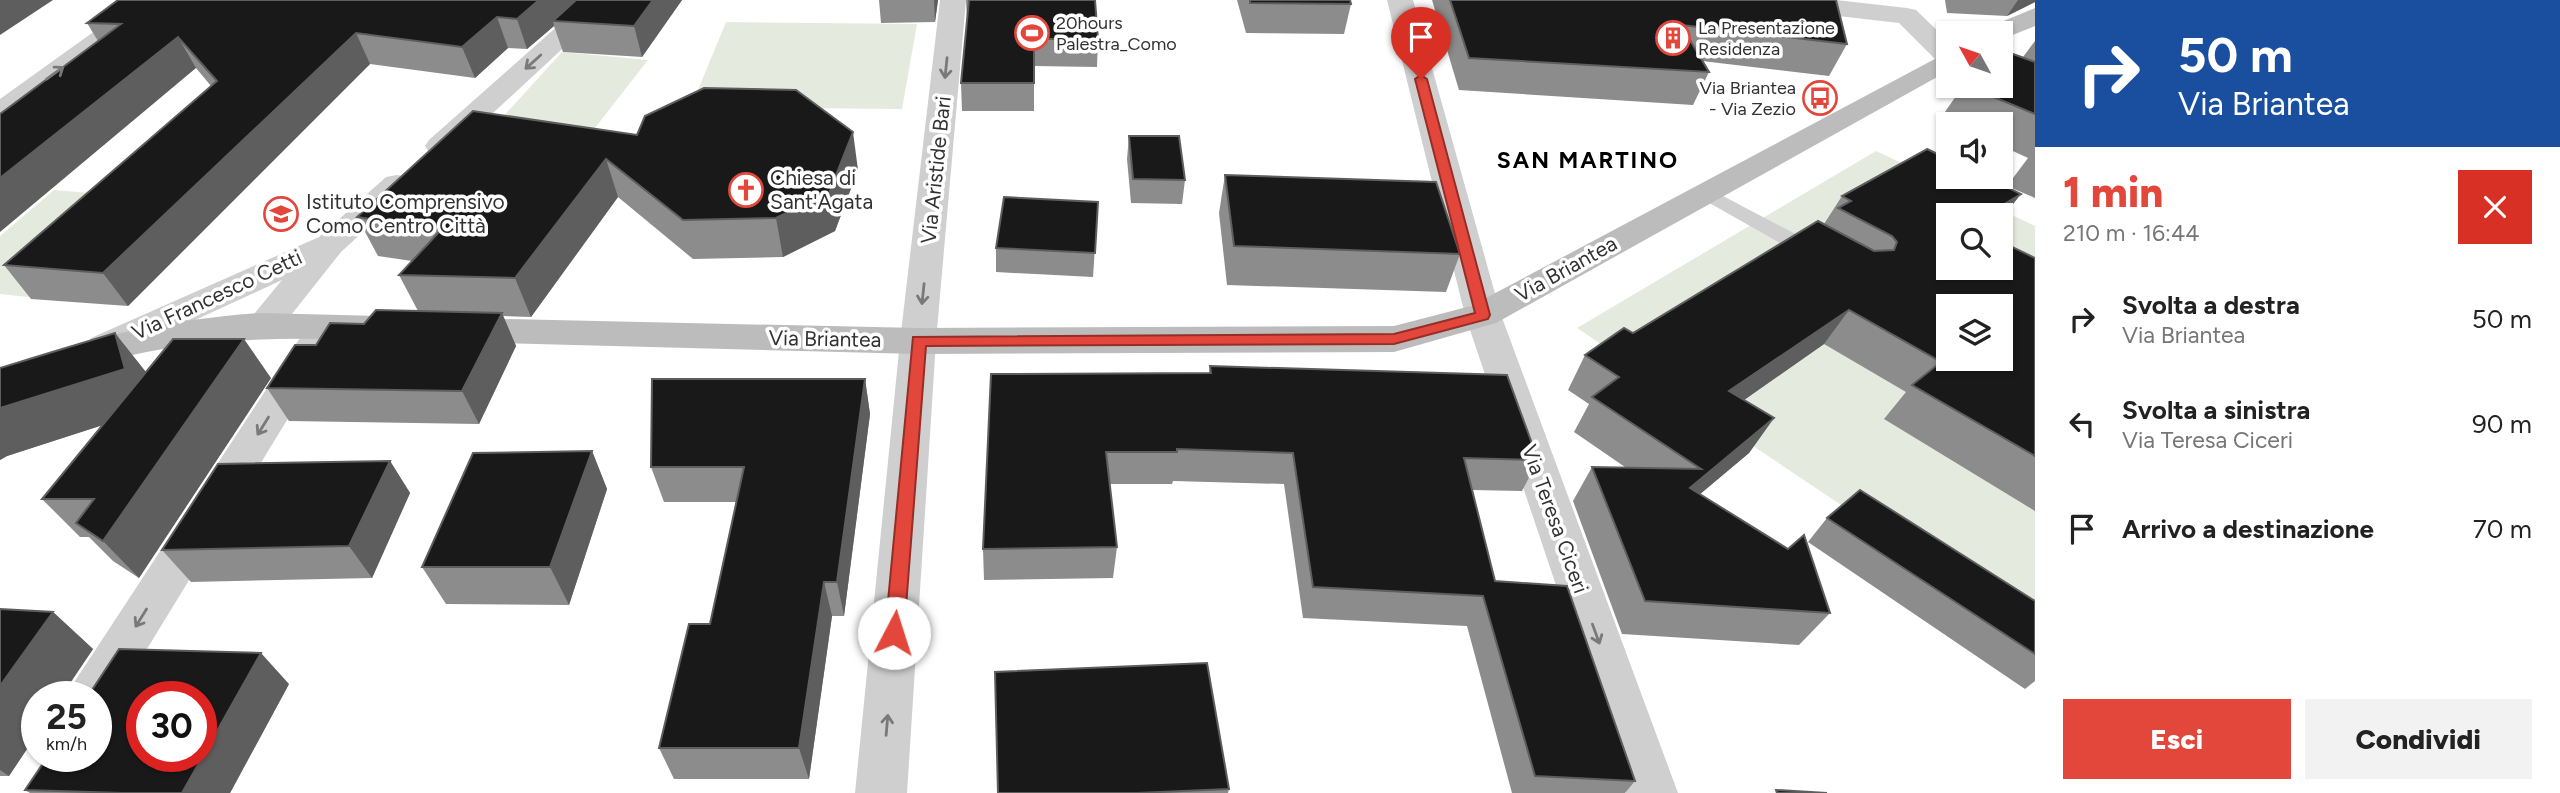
<!DOCTYPE html>
<html lang="it">
<head>
<meta charset="utf-8">
<style>
  :root { --surface:#fff; --page:#f2f2f2; --text:#222; --muted:#767676; --accent:#e3463b }
  body { margin:0; font-family:Figtree,sans-serif; background:var(--page); color:var(--text); height:100vh; display:flex; flex-direction:column; font-size:26px; white-space:nowrap }
  * { box-sizing:border-box; margin:0 }
  p { font-size:23px; color:var(--muted) }
  .icon { flex:none; width:38px; height:38px; fill:none; stroke:currentColor; stroke-width:2; stroke-linecap:round; stroke-linejoin:round }
  .map { position:relative; flex:1; overflow:hidden }
  .details { display:flex; flex-direction:column; background:var(--surface); width:525px }
  .details>* { flex:none }
  .guide { background:#1a4fa0; color:#fff; overflow:hidden }
  .needle { width:46px; rotate:310deg }
  .buttons { position:absolute; left:1936px; top:21px; display:grid; gap:14px }
  .buttons a { display:grid; place-items:center; width:77px; height:77px; border-radius:0px; background:var(--surface); box-shadow:0 2px 5px #0004; font-size:35px }
  .speed { position:absolute; left:21px; top:681px; display:flex; gap:14px; font-size:35px; font-weight:700; text-align:center }
  .speed>* { display:grid; place-content:center; width:91px; height:91px; border-radius:50%; background:var(--surface); box-shadow:0 2px 5px #0004; line-height:1 }
  .speed small { font-size:18px; font-weight:400 }
  .speed .limit { border:10px solid #d22; background:#fff; color:#111 }
  .pin { position:absolute; display:grid; place-items:center; width:60px; height:60px; color:#fff; margin:-72px -30px; border-radius:50% 50% 50% 0; rotate:-45deg; box-shadow:0 0 7px #0007 }
  .pin .icon { rotate:45deg }
  .me { position:absolute; width:77px; margin:-38px; rotate:5deg; stroke-linejoin:round; filter:drop-shadow(0 0 5px #0008) }
  .turn { display:flex; align-items:center; gap:24px; height:147px; padding:0 28px; font-size:32px }
  .turn .icon { width:91px; height:91px; stroke-width:2.5 }
  .turn b { display:block; font-size:49px; line-height:60px }
  .round { display:grid; place-items:center; flex:none; width:74px; height:74px; border-radius:0px; background:var(--page) }
  .headline { display:flex; align-items:center; justify-content:space-between; height:119px; padding:0 28px }
  h1 { font-size:42px; font-weight:800; line-height:52px; color:var(--accent) }
  .button { display:flex; gap:14px; margin-top:auto; padding:14px 28px }
  .button a { flex:1; height:80px; border-radius:0px; background:var(--accent); color:#fff; font-size:28px; font-weight:800; line-height:80px; text-align:center }
  .button a+a { background:var(--page); color:var(--text) }
  ul { padding:0; list-style:none }
  li { display:flex; align-items:center; gap:21px; height:105px; padding:0 28px }
  li div { flex:1 }
  li b { display:block; font-size:26px }
  li em { font-style:normal }
  main { display:flex; flex:1; min-height:0 }
  .map>svg:first-child { display:block }
  .green { fill:#e4ebde; fill-rule:evenodd }
  .lines { fill:none; stroke-linecap:round; stroke-linejoin:round }
  .lane { fill:#cfcfcf; fill-rule:evenodd }
  .street { fill:#cfcfcf; fill-rule:evenodd }
  .secondary { fill:#bcbcbc; fill-rule:evenodd }
  .wall { fill:#8c8c8c }
  .shaded-wall { fill:#5e5e5e }
  .building { fill:#191919; stroke:#5e5e5e; stroke-width:2; fill-rule:evenodd }
  .oneway { stroke:#797979 }
  .route { fill:#e3463b; stroke:#942e26; stroke-width:2 }
  .labels { text-anchor:middle; stroke-width:7; stroke-linejoin:round; paint-order:stroke }
  .far-poi-label { font-size:18px; fill:#323232; stroke:#fff; text-anchor:start }
  .street-label { font-size:21px; fill:#323232; stroke:#fff }
  .poi-label { font-size:21px; fill:#323232; stroke:#fff; text-anchor:start }
  .far-district-label { font-size:23px; font-weight:bold; letter-spacing:2px; fill:#000; stroke:#fff }
</style>
</head>
<body>
<main>
<div class="map">
<svg width="2035" height="793" viewBox="0 0 2035 793">
  <rect width="100%" height="100%" fill="#fff"/>
  <g class="green">
    <path d="M726,22L917,24L902,109L691,107Z"/>
    <path d="M562,52L648,60L584,142L490,131Z"/>
    <path d="M1876,151L2035,226V635L1577,328ZM1948,215H2000V268H1948ZM1948,306H2000V359H1948Z"/>
    <path d="M54,190L139,197L28,297L0,294V236Z"/>
  </g>
  <g class="lines">
    <path class="lane" d="M1704,186L1824,249L1827,254L1824,259H1808L1697,196L1694,192L1697,188Z"/>
    <g class="street">
      <path d="M138,0H168L10,119L0,122V99Z"/>
      <path d="M587,0H615L451,152L440,155L429,152L425,146L429,140Z"/>
      <path d="M940,0H966L936,341L907,793H855L900,341Z"/>
      <path d="M1387,0H1413L1501,315L1678,793H1626L1465,315Z"/>
      <path d="M1757,0H1836L1907,8L1916,10L1948,41V64L1938,62L1899,23L1770,8L1761,5Z"/>
      <path d="M397,175L408,177L413,184L408,191L341,252L276,334L263,337L250,334L245,325L282,280L117,356L104,360L91,356L86,347L91,338L319,237L386,177Z"/>
      <path d="M326,315L339,318L344,327L109,711L96,716V696H68L75,681L313,318Z"/>
    </g>
    <g class="secondary">
      <path d="M2035,8V26L2000,40V33H1985L1989,27Z"/>
      <path d="M1948,52V71L1496,323L1394,352L918,354L457,342L444,339L439,330L444,321L457,318L918,328L1394,326L1471,306Z"/>
      <path d="M261,313L379,316L392,319L397,328L392,337L379,340C294,338 212,336 128,356C84,366 43,383 0,396V368C85,338 171,319 261,313Z"/>
    </g>
  </g>
  <g class="wall">
    <path d="M682,0L642,57L563,52L554,26L527,49L508,48L475,78L370,64L128,306L31,299L4,265L211,86L196,68L98,41L87,23Z"/>
    <path d="M879,0H938L935,22L881,23Z"/>
    <path d="M966,0H1095L1098,39L1097,67L1034,66V111H962L961,83L967,21Z"/>
    <path d="M1237,0H1350L1351,4L1344,34L1246,33Z"/>
    <path d="M1432,0H1836L1847,44L1829,76L1702,61L1709,72L1693,105L1459,90Z"/>
    <path d="M1945,0H2035V2L2007,16L1947,13Z"/>
    <path d="M2035,41V198L2007,186L2028,158L2000,145V124H1951L1940,119L1963,86H2000L2023,57Z"/>
    <path d="M473,111L858,170L835,231L783,257L693,259L618,197L531,317L503,316L516,346L479,424L289,421L267,388L316,345L364,324L418,311L399,275L412,261L378,256L357,217Z"/>
    <path d="M1129,136L1185,180L1182,204L1131,203L1127,159Z"/>
    <path d="M1225,175L1460,254L1446,292L1227,285L1219,213Z"/>
    <path d="M1842,196L1948,215L2035,258V511L1884,419L1906,392L1824,344L1744,400L1774,418L1749,453L1700,494L1830,613L1799,645L1622,634L1573,501L1592,467H1625L1574,432L1589,404L1568,390L1585,355L1633,333L1824,224Z"/>
    <path d="M1098,202L1093,277L996,272V248Z"/>
    <path d="M1210,366L1538,460L1522,491L1472,490L1495,581L1635,781L1625,793H1512L1467,626L1303,618L1284,484L1173,481L1172,484H1110L1117,547L1113,578L984,580L983,549L1209,373Z"/>
    <path d="M0,368L146,372L271,378L139,578L113,561L89,537H80L42,499L102,425L7,456L0,460Z"/>
    <path d="M865,379L870,414L844,616H832L809,779H674L659,748L710,624L737,502H664L651,467Z"/>
    <path d="M592,451L607,489L569,605L446,604L422,567Z"/>
    <path d="M390,461L410,493L372,578L191,582L162,550Z"/>
    <path d="M1827,518L2035,601V681L2025,689L1808,542Z"/>
    <path d="M0,609L53,612L93,649L9,776H0Z"/>
    <path d="M289,684L230,793H30L25,790Z"/>
    <path d="M1229,789L1228,793H998Z"/>
  </g>
  <g class="shaded-wall">
    <path d="M0,0H53L0,35Z"/>
    <path d="M539,0H584L553,21L554,26L527,49L517,19Z"/>
    <path d="M653,0H682L642,57L634,26Z"/>
    <path d="M934,0H938L935,22Z"/>
    <path d="M2018,0H2035V2L2007,16Z"/>
    <path d="M497,17L508,48L475,78L462,47Z"/>
    <path d="M356,33L370,64L128,306L103,273Z"/>
    <path d="M178,37L196,68L0,232V178Z"/>
    <path d="M853,132L858,170L835,231L783,257L776,218Z"/>
    <path d="M606,159L618,197L531,317L515,278Z"/>
    <path d="M2021,194L2000,221V215H1986Z"/>
    <path d="M1849,310L1824,344L1707,426L1729,391Z"/>
    <path d="M502,313L516,346L479,424L462,391Z"/>
    <path d="M115,333L146,372L156,408L7,456L0,460V408Z"/>
    <path d="M244,339L271,378L139,578L103,541Z"/>
    <path d="M865,379L870,414L844,616L837,582Z"/>
    <path d="M1774,418L1749,453L1667,522L1690,488Z"/>
    <path d="M592,451L607,489L569,605L550,567Z"/>
    <path d="M390,461L410,493L372,578L349,546Z"/>
    <path d="M824,582L832,616L809,779L799,748Z"/>
    <path d="M53,612L93,649L61,696H37V734L9,776L0,770V686Z"/>
    <path d="M261,653L289,684L230,793H182Z"/>
  </g>
  <g class="building">
    <path d="M118,0H539L517,19L497,17L462,47L356,33L103,273L4,265L217,81L178,37L0,178V114L121,24L87,23Z"/>
    <path d="M576,0H653L634,26L553,21Z"/>
    <path d="M969,0H1095L1098,39H1034V83H961Z"/>
    <path d="M1250,0H1350L1351,4L1250,3Z"/>
    <path d="M1450,0H1836L1847,44L1681,25L1709,72L1469,58Z"/>
    <path d="M2013,54L2035,62V114L1967,86H2000V62Z"/>
    <path d="M704,88L796,90L853,132L829,193L776,218L683,220L606,159L515,278L399,275L441,230L357,217L473,111L637,135L645,116Z"/>
    <path d="M1129,136H1179L1185,180L1133,179Z"/>
    <path d="M1927,149L1948,159V177H1986L2021,194L1986,215H1948V268H2000V241L2035,258V456L1912,385L1941,362L1849,310L1729,391L1774,418L1690,488L1788,549L1804,535L1830,613L1645,601L1592,467L1701,469L1592,397L1619,377L1585,355L1624,328L1633,333L1818,221L1874,251L1894,250L1897,242L1892,236L1838,208L1851,201L1842,196ZM1948,306H2000V359H1948Z"/>
    <path d="M1225,175L1436,182L1460,254L1234,246Z"/>
    <path d="M1004,197L1098,202L1095,253L996,248Z"/>
    <path d="M376,310L502,313L462,391L267,388L295,345H316L330,323L364,324Z"/>
    <path d="M115,333L125,369L0,408V368Z"/>
    <path d="M173,339H244L103,541L76,523L94,499H42Z"/>
    <path d="M1210,366L1507,375L1538,460L1464,458L1495,581L1567,586L1635,781L1535,776L1483,596L1313,587L1293,453L1177,449V452H1106L1117,547L983,549L991,374L1211,373Z"/>
    <path d="M652,379H865L837,582H824L799,748H659L689,624H710L744,467H651Z"/>
    <path d="M592,451L550,567H422L473,453Z"/>
    <path d="M390,461L349,546L162,550L218,464Z"/>
    <path d="M1860,490L2035,601V654L1827,518Z"/>
    <path d="M0,609L53,612L0,686Z"/>
    <path d="M119,649L261,653L182,793H123L25,790L48,756H96V696H88ZM142,696H201V756H142Z"/>
    <path d="M1207,663L1229,789L1137,793H998L995,672Z"/>
    <path d="M1776,790L1827,793H1777Z"/>
  </g>
  <defs><path id="oneway-shaft" d="M-6 0H5M1.5-3L5.5 0L1.5 3" fill="none" stroke-width="1.6" stroke-linecap="round" stroke-linejoin="round" transform="scale(1.75)"/></defs>
  <g class="oneway">
    <use href="#oneway-shaft" transform="translate(533 62) rotate(138)"/>
    <use href="#oneway-shaft" transform="translate(946 68) rotate(96)"/>
    <use href="#oneway-shaft" transform="translate(55 73) rotate(-36)"/>
    <use href="#oneway-shaft" transform="translate(923 294) rotate(96)"/>
    <use href="#oneway-shaft" transform="translate(263 426) rotate(122)"/>
    <use href="#oneway-shaft" transform="translate(141 618) rotate(122)"/>
    <use href="#oneway-shaft" transform="translate(1596 634) rotate(70)"/>
    <use href="#oneway-shaft" transform="translate(887 725) rotate(-85)"/>
  </g>
  <path class="route" d="M1421,75L1427,79L1490,315L1488,319L1394,344L926,346L904,633L901,639H887L885,633L913,337L1394,334L1475,313L1415,79Z"/>
  <defs>
    <g id="stadium-ring" transform="scale(1.75)"><circle r="9.5" fill="#fff" stroke="#e3463b" stroke-width="1.5"/><path d="M0-5a6.5 5 0 1 0 0 10a6.5 5 0 1 0 0-10ZM-3.5-1.8h7v3.6h-7Z" fill="#e3463b"/></g>
    <g id="building-ring" transform="scale(1.75)"><circle r="9.5" fill="#fff" stroke="#e3463b" stroke-width="1.5"/><path d="M-4-6H4V6H1V3H-1V6H-4ZM-2.5-4.3h1.7v1.8h-1.7ZM.8-4.3h1.7v1.8H.8ZM-2.5-1h1.7V.8h-1.7ZM.8-1h1.7V.8H.8Z" fill="#e3463b"/></g>
    <g id="bus-ring" transform="scale(1.75)"><circle r="9.5" fill="#fff" stroke="#e3463b" stroke-width="1.5"/><path d="M-5-6H5V4H4V6H2V4H-2V6H-4V4H-5ZM-3.5-4V0h7V-4ZM-3.5 1.2v1.5H-2V1.2ZM2 1.2v1.5H3.5V1.2Z" fill="#e3463b"/></g>
    <g id="church-ring" transform="scale(1.75)"><circle r="9.5" fill="#fff" stroke="#e3463b" stroke-width="1.5"/><path d="M-1.2-6h2.4v3.5h3.3v2.4h-3.3V6h-2.4V-.1h-3.3v-2.4h3.3Z" fill="#e3463b"/></g>
    <g id="school-ring" transform="scale(1.75)"><circle r="9.5" fill="#fff" stroke="#e3463b" stroke-width="1.5"/><path d="M0-5L7-2L0 1L-7-2ZM-4 1L0 2.5L4 1V4Q0 6-4 4Z" fill="#e3463b"/></g>
  </defs>
  <g fill-rule="evenodd">
    <use href="#stadium-ring" x="1032" y="33"/>
    <use href="#building-ring" x="1673" y="38"/>
    <use href="#bus-ring" x="1820" y="98"/>
    <use href="#church-ring" x="746" y="190"/>
    <use href="#school-ring" x="281" y="214"/>
  </g>
  <g class="labels">
    <g class="far-poi-label">
      <text x="1056" y="29">20hours<tspan x="1056" dy="21">Palestra_Como</tspan></text>
      <text x="1698" y="34">La Presentazione<tspan x="1698" dy="21">Residenza</tspan></text>
      <text x="1796" y="94" text-anchor="end">Via Briantea<tspan x="1796" dy="21">- Via Zezio</tspan></text>
    </g>
    <g class="street-label">
      <text transform="translate(936 170) rotate(-84)" y="7">Via Aristide Bari</text>
      <text transform="translate(1566 269) rotate(-29)" y="7">Via Briantea</text>
      <text transform="translate(217 295) rotate(-25)" y="7">Via Francesco Cetti</text>
      <text transform="translate(825 339) rotate(1)" y="7">Via Briantea</text>
      <text transform="translate(1555 519) rotate(70)" y="7">Via Teresa Ciceri</text>
    </g>
    <g class="poi-label">
      <text x="770" y="185">Chiesa di<tspan x="770" dy="24">Sant'Agata</tspan></text>
      <text x="306" y="209">Istituto Comprensivo<tspan x="306" dy="24">Como Centro Città</tspan></text>
    </g>
    <g class="far-district-label">
      <text x="1588" y="168">SAN MARTINO</text>
    </g>
  </g>
</svg>
<div class="buttons">
<a><svg class="needle" viewBox="-14 -14 28 28"><path d="M0-13l5 13h-10z" fill="#e53935"/><path d="M0 13l5-13h-10z" fill="#767676"/></svg></a>
<a><svg class="icon" aria-label="sound" viewBox="0 0 24 24"><path d="M4 9h4l5-4v14l-5-4H4zM17 9q2 3 0 6"/></svg></a>
<a><svg class="icon" aria-label="search" viewBox="0 0 24 24"><circle cx="10" cy="10" r="6"/><path d="M15 15l6 6"/></svg></a>
<a><svg class="icon" aria-label="layers" viewBox="0 0 24 24"><path d="M12 4l9 5-9 5-9-5zM3 14l9 5 9-5"/></svg></a>
</div>
<div class="speed"><div>25<small>km/h</small></div><div class="limit">30</div></div>
<div class="pin" style="left:1421px;top:79px;background:#d93025"><svg class="icon" aria-label="arrive" viewBox="0 0 24 24"><path d="M6 21V4h12l-3 4 3 4H6"/></svg></div>
<svg class="me" style="left:894px;top:633px" viewBox="-20 -20 40 40"><circle r="19" fill="#fff"/><path d="M0-13L10 11 0 6-10 11z" fill="#e3463b"/></svg>
</div>
<section class="details">
<div class="guide">
<div class="turn"><svg class="icon" aria-label="right" viewBox="0 0 24 24"><path d="M7 20v-9h11M14 6l5 5-5 5"/></svg><div><b>50 m</b>Via Briantea</div></div>
</div>
<div class="headline"><div><h1>1 min</h1><p>210 m · 16:44</p></div><a class="round" style="background:#d93025;color:#fff"><svg class="icon" aria-label="close" viewBox="0 0 24 24"><path d="M6 6l12 12M18 6L6 18"/></svg></a></div>
<ul>
<li><svg class="icon" aria-label="right" viewBox="0 0 24 24"><path d="M7 20v-9h11M14 6l5 5-5 5"/></svg><div><b>Svolta a destra</b><p>Via Briantea</p></div><em>50 m</em></li>
<li><svg class="icon" aria-label="left" viewBox="0 0 24 24"><path d="M17 20v-9H6M10 6l-5 5 5 5"/></svg><div><b>Svolta a sinistra</b><p>Via Teresa Ciceri</p></div><em>90 m</em></li>
<li><svg class="icon" aria-label="arrive" viewBox="0 0 24 24"><path d="M6 21V4h12l-3 4 3 4H6"/></svg><div><b>Arrivo a destinazione</b></div><em>70 m</em></li>
</ul>
<div class="button"><a>Esci</a><a>Condividi</a></div>
</section>
</main>
</body>
</html>
